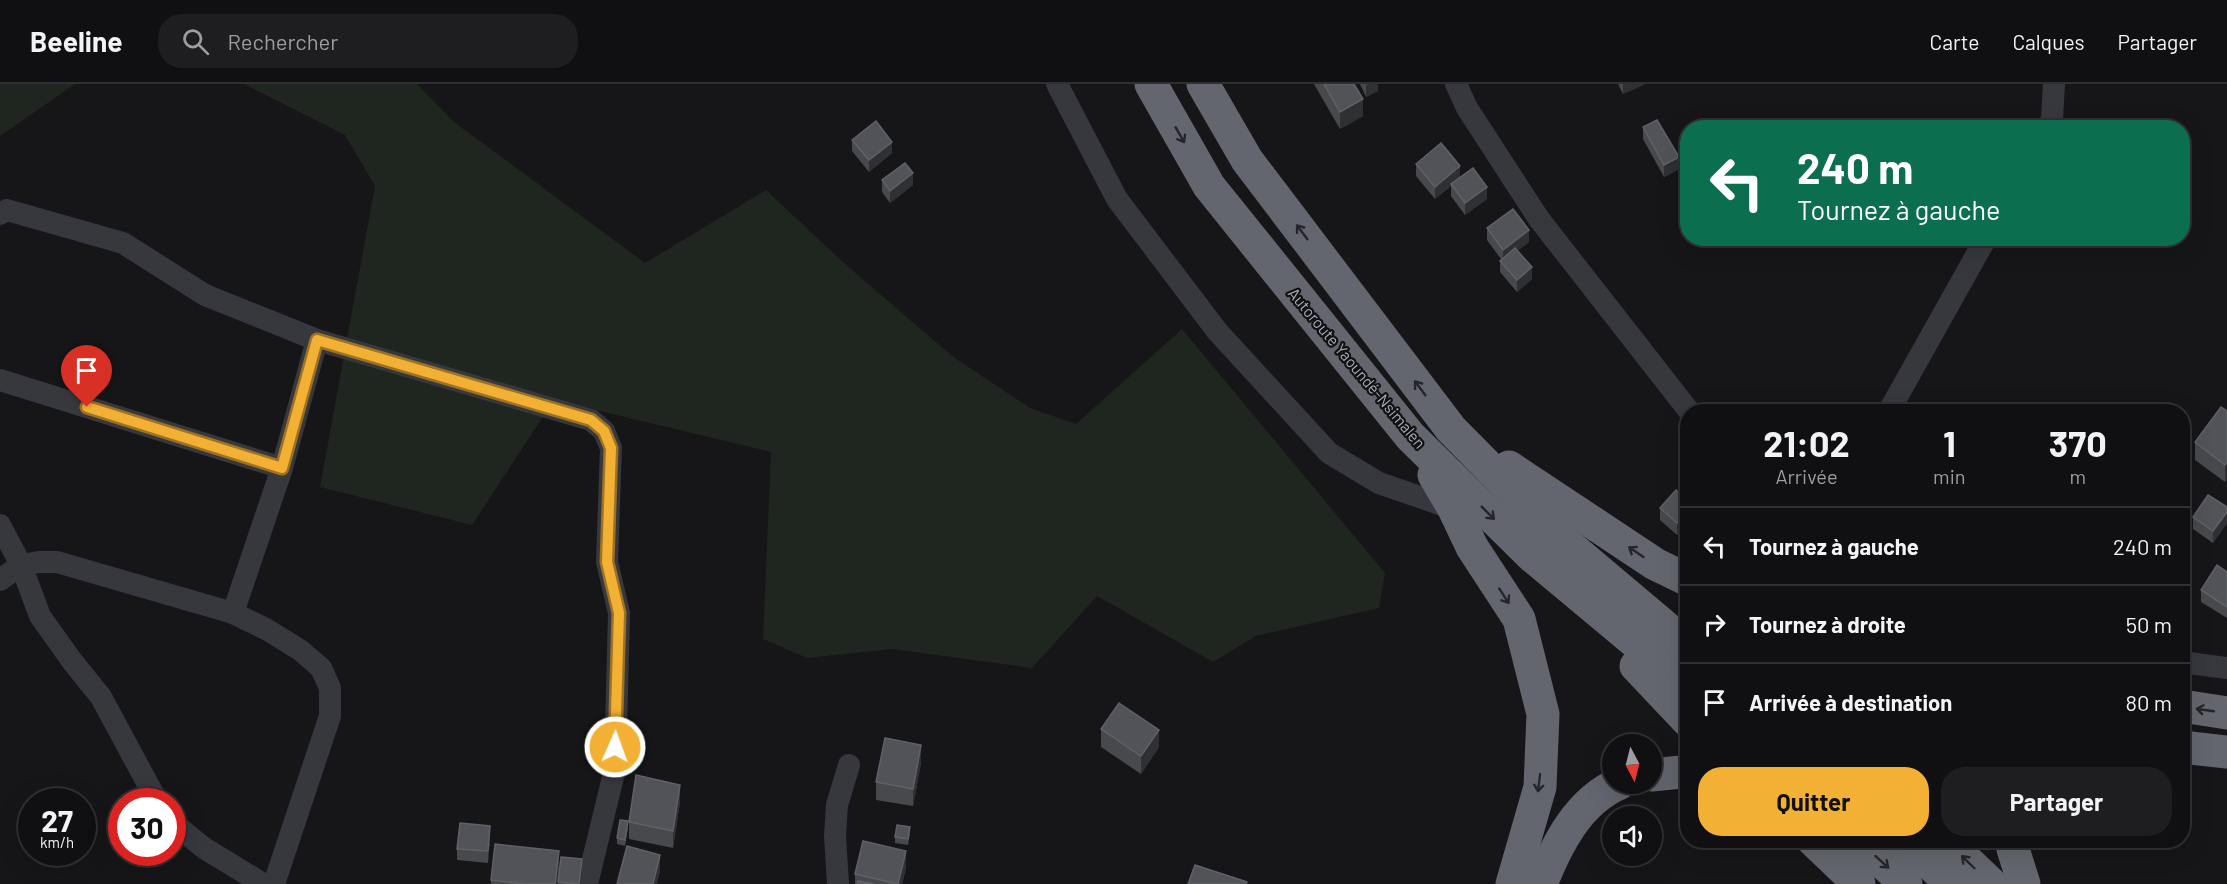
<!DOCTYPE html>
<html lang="fr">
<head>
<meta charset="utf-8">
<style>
  :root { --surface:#101012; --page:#1e1e20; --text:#f1f3f6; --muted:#9c9d9f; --line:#303032; --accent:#f2b134 }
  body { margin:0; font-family:Barlow,sans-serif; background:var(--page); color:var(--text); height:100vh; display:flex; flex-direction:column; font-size:22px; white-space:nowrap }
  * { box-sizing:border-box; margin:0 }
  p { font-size:20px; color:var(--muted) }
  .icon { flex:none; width:33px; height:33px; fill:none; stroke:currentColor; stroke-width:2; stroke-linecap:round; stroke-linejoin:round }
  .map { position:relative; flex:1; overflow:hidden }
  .side { position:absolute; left:1680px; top:320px; width:510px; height:444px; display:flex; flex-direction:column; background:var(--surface); border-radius:24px; box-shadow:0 6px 24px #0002,0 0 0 2px var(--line) }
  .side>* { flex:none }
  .banner { position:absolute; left:1680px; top:36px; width:510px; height:126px; border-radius:24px; box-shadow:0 6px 24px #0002,0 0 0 2px var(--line); background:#0b6e4f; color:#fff; overflow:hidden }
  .needle { width:39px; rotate:173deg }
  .controls { position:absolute; left:1602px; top:650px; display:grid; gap:12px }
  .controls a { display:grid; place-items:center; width:60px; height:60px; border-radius:50%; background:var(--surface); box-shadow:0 6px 24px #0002,0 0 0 2px var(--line); font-size:30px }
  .speed { position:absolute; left:18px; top:704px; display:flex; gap:12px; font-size:30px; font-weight:700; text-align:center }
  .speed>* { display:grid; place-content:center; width:78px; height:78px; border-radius:50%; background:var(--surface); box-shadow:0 6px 24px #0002,0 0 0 2px var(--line); line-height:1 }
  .speed small { font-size:15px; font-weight:400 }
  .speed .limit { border:9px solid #d22; background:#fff; color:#111 }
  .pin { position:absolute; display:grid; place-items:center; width:51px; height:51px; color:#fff; margin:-62px -26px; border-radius:50% 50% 50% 0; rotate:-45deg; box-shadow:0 0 6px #0007 }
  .pin .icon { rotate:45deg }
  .me { position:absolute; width:66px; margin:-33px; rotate:2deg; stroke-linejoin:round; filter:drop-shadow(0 0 4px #0008) }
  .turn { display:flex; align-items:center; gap:21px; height:126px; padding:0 18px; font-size:27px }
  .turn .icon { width:78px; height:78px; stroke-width:2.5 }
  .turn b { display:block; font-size:42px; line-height:51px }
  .eta { display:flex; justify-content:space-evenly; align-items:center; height:102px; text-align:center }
  .eta b { font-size:36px; font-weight:700; line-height:42px }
  .primary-button { display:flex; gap:12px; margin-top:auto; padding:12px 18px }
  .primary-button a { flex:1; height:69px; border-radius:24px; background:var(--accent); color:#111; font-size:24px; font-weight:700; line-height:69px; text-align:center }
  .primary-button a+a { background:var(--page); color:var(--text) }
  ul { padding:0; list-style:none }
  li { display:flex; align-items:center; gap:18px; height:78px; padding:0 18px; border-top:2px solid var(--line) }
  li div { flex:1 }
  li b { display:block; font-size:22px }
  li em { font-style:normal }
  header { display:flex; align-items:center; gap:36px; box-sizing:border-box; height:84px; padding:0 30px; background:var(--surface); border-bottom:2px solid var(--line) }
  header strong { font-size:28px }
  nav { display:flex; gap:33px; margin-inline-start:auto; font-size:21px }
  .search { width:420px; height:54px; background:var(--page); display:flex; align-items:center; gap:15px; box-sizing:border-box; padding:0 21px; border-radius:24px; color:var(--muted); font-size:22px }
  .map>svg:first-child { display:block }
  .green { fill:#1e261f }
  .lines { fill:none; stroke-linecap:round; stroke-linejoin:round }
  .minor { stroke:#37383d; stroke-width:22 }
  .highway { stroke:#63666e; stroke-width:33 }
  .wall { fill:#47494d }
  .shaded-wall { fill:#2f3033 }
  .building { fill:#525359; stroke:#5f6168; stroke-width:1.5 }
  .oneway { stroke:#26262a }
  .route-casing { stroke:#9d7322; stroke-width:15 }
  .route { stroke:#f2b134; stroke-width:10 }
  .labels { text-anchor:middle; stroke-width:4.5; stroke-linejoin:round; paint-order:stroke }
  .street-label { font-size:16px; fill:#a8adb8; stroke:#111113 }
</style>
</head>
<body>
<header>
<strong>Beeline</strong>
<div class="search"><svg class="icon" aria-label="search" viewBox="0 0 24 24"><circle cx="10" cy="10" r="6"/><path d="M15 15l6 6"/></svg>Rechercher</div>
<nav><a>Carte</a><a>Calques</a><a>Partager</a></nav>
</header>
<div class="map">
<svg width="2227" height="800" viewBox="0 0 2227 800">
  <rect width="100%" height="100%" fill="#161618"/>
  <g class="green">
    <path d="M0,0H75L0,52Z"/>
    <path d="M244,0H417L454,38L645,179L766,106L844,179L952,272L1030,324L1076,340L1182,245L1385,489L1379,524L1256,552L1213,578L1097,512L1032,584L892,565L807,574L763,555L771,368L554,316L472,441L320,403L375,102L345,51Z"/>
  </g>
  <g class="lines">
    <g class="minor">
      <path d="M1057,0L1117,115L1217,247L1329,369L1379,399L1454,425"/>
      <path d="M1456,0L1467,24L1539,135L1689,327"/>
      <path d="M2047,44L2052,35L2054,0"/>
      <path d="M0,130L7,126L123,159L205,211L317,256L591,336L604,347L611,364L607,478L619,529L615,685L587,800"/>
      <path d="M0,296L282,384"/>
      <path d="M1889,327L1986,154"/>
      <path d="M0,441L21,481L40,532L72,577L101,613L157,717"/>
      <path d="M0,496L21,481L39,478H57L233,529L266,545L300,566L321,584L330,604V632L274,800"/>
      <path d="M233,529L282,384L317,256"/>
      <path d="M2182,578L2227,584"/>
      <path d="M172,738L204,764L263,800"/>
      <path d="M838,800L835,752L837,721L849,681"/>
    </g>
    <g class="highway">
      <path d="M1151,0L1209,102L1410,352L1532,472L1688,602"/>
      <path d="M1203,0L1247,76L1451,345L1554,449L1688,562"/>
      <path d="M1509,383L1655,480L1688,496"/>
      <path d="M1434,391L1454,425L1472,463L1519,535L1543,630L1540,703L1512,800"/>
      <path d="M1636,582L1688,637"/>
      <path d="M2182,622L2227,629"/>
      <path d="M2182,663L2227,668"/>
      <path d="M1652,691L1681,688L1688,690"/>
      <path d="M1813,756L1859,800"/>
      <path d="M1858,756L1906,800"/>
      <path d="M1906,756L1951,800"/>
      <path d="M1945,756L1991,800"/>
      <path d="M2014,756L2013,765L2024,800"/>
      <path d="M1541,800C1557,760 1578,717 1620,699"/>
    </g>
  </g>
  <g class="wall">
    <path d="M1314,0H1354L1363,32L1340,45Z"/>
    <path d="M1360,0H1378V7L1366,13Z"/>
    <path d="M1618,0H1645L1623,10Z"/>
    <path d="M1643,43L1679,85L1664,93L1643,55Z"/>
    <path d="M852,56L892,69L869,88L852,67Z"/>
    <path d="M1416,80L1460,93L1487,115L1465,131L1451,112V102L1435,115L1416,92Z"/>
    <path d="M882,96L913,101L890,119L882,108Z"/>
    <path d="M1487,144L1529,158L1517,167L1532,195L1517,208L1500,188V177L1501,175L1487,156Z"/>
    <path d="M2227,327L2225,398L2195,376V358Z"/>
    <path d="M1688,416V439L1677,451L1660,436V424Z"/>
    <path d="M2227,423V439L2213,459L2193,445V433Z"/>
    <path d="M2227,488V534L2201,518V506Z"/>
    <path d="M1101,645L1159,663L1141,690L1101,663Z"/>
    <path d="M921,679L913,722L876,716V698Z"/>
    <path d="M680,718L673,764L629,755V738Z"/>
    <path d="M628,743L625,762L617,760V754Z"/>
    <path d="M910,749L908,761L895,759V753Z"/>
    <path d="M490,754L488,779L457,776V765Z"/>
    <path d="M561,773L582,787L581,800H558Z"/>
    <path d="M559,784L557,800H491V796Z"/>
    <path d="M906,784L902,800H855V790Z"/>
  </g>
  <g class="shaded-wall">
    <path d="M1369,0H1378V7L1366,13V1Z"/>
    <path d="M1623,0H1645L1623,10Z"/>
    <path d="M1363,15V32L1340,45V28Z"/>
    <path d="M892,58V69L869,88V76Z"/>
    <path d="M1679,73V85L1664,93V81Z"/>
    <path d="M1460,82V94L1451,100V102L1435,115V103Z"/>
    <path d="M913,89V101L890,119V107Z"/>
    <path d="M1487,103V115L1465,131V119Z"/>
    <path d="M1529,146V158L1503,178V166Z"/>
    <path d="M1532,183V195L1517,208V196Z"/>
    <path d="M2227,379V396L2225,398V381Z"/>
    <path d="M1688,427V439L1677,451V439Z"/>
    <path d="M2227,428V439L2213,459V447Z"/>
    <path d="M1159,646V663L1141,690V672Z"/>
    <path d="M921,661V679L913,722V705Z"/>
    <path d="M680,701V718L673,764V747Z"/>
    <path d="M490,742V754L488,779V767Z"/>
    <path d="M559,767V784L557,800H555Z"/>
    <path d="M906,767V784L902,800H898Z"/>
    <path d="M660,771V788L657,800H653Z"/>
    <path d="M582,775V787L581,800H579Z"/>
  </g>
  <g class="building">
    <path d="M1324,0H1354L1363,15L1340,28Z"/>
    <path d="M1657,36L1679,73L1664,81L1643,43Z"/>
    <path d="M876,37L892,58L869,76L852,56Z"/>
    <path d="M1441,59L1460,82L1435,103L1416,80Z"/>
    <path d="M905,79L913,89L890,107L882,96Z"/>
    <path d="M1473,84L1487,103L1465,119L1451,100Z"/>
    <path d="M1513,125L1529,146L1503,166L1487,144Z"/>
    <path d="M1515,164L1532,183L1517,196L1500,177Z"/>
    <path d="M2221,323L2227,327V379L2225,381L2195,358Z"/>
    <path d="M1676,406L1688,416V427L1677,439L1660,424Z"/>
    <path d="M2208,411L2227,423V428L2213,447L2193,433Z"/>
    <path d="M2217,481L2227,488V523L2201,506Z"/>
    <path d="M1119,619L1159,646L1141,672L1101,645Z"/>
    <path d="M885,654L921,661L913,705L876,698Z"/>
    <path d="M636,691L680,701L673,747L629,738Z"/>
    <path d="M620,736L628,737L625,756L617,754Z"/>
    <path d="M460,739L490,742L488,767L457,765Z"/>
    <path d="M897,741L910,743L908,755L895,753Z"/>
    <path d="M863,757L906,767L898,800L855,790Z"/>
    <path d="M495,760L559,767L555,800H525L491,796Z"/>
    <path d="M627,762L660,771L653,800H617Z"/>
    <path d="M561,773L582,775L579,800L558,798Z"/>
    <path d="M1195,781L1247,798L1246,800H1188Z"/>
    <path d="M858,797L874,800H857Z"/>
  </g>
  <defs><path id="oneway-shaft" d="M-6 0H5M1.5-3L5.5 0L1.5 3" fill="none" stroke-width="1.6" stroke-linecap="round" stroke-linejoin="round" transform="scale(1.5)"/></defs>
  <g class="oneway">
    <use href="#oneway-shaft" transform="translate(1180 51) rotate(60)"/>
    <use href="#oneway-shaft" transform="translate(1302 148) rotate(-127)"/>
    <use href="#oneway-shaft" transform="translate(1420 304) rotate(-127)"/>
    <use href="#oneway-shaft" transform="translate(1488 429) rotate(45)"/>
    <use href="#oneway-shaft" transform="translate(1636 468) rotate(-146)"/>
    <use href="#oneway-shaft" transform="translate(1504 512) rotate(57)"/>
    <use href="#oneway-shaft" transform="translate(2205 626) rotate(-172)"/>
    <use href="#oneway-shaft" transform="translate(1539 699) rotate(97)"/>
    <use href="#oneway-shaft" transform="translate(1882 778) rotate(42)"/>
    <use href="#oneway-shaft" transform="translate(1968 778) rotate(-136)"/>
  </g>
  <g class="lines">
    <g class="route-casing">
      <path id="route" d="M87,323L282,384L317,256L591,336L604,347L611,364L607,478L619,529L615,663"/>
    </g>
    <use href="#route" class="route"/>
  </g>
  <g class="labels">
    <g class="street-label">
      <text transform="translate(1357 284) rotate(50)" y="6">Autoroute Yaoundé-Nsimalen</text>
    </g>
  </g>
</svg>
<div class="controls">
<a><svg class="needle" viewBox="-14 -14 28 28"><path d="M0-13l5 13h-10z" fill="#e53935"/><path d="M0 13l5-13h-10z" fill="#9c9d9f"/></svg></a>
<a><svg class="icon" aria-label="sound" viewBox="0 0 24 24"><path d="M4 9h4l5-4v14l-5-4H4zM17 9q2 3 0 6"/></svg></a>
</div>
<div class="speed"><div>27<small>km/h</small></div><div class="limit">30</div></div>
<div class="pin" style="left:87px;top:323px;background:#d93025"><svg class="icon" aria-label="arrive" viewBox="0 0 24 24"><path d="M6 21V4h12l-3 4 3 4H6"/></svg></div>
<svg class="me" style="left:615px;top:663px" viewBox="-20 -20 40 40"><circle r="17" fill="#f2b134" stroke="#fff" stroke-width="3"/><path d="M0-11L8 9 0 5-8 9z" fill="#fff"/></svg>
<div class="banner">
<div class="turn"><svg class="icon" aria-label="left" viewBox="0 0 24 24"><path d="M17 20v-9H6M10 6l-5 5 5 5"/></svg><div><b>240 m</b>Tournez à gauche</div></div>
</div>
<section class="side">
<div class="eta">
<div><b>21:02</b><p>Arrivée</p></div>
<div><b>1</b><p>min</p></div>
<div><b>370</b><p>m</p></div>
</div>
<ul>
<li><svg class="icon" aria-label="left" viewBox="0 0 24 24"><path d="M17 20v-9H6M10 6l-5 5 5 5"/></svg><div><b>Tournez à gauche</b></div><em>240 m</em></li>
<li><svg class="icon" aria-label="right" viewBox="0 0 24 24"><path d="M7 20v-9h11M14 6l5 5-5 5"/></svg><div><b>Tournez à droite</b></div><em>50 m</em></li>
<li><svg class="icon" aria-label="arrive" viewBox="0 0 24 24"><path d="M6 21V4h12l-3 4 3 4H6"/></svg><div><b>Arrivée à destination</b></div><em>80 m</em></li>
</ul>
<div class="primary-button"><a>Quitter</a><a>Partager</a></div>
</section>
</div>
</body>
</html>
